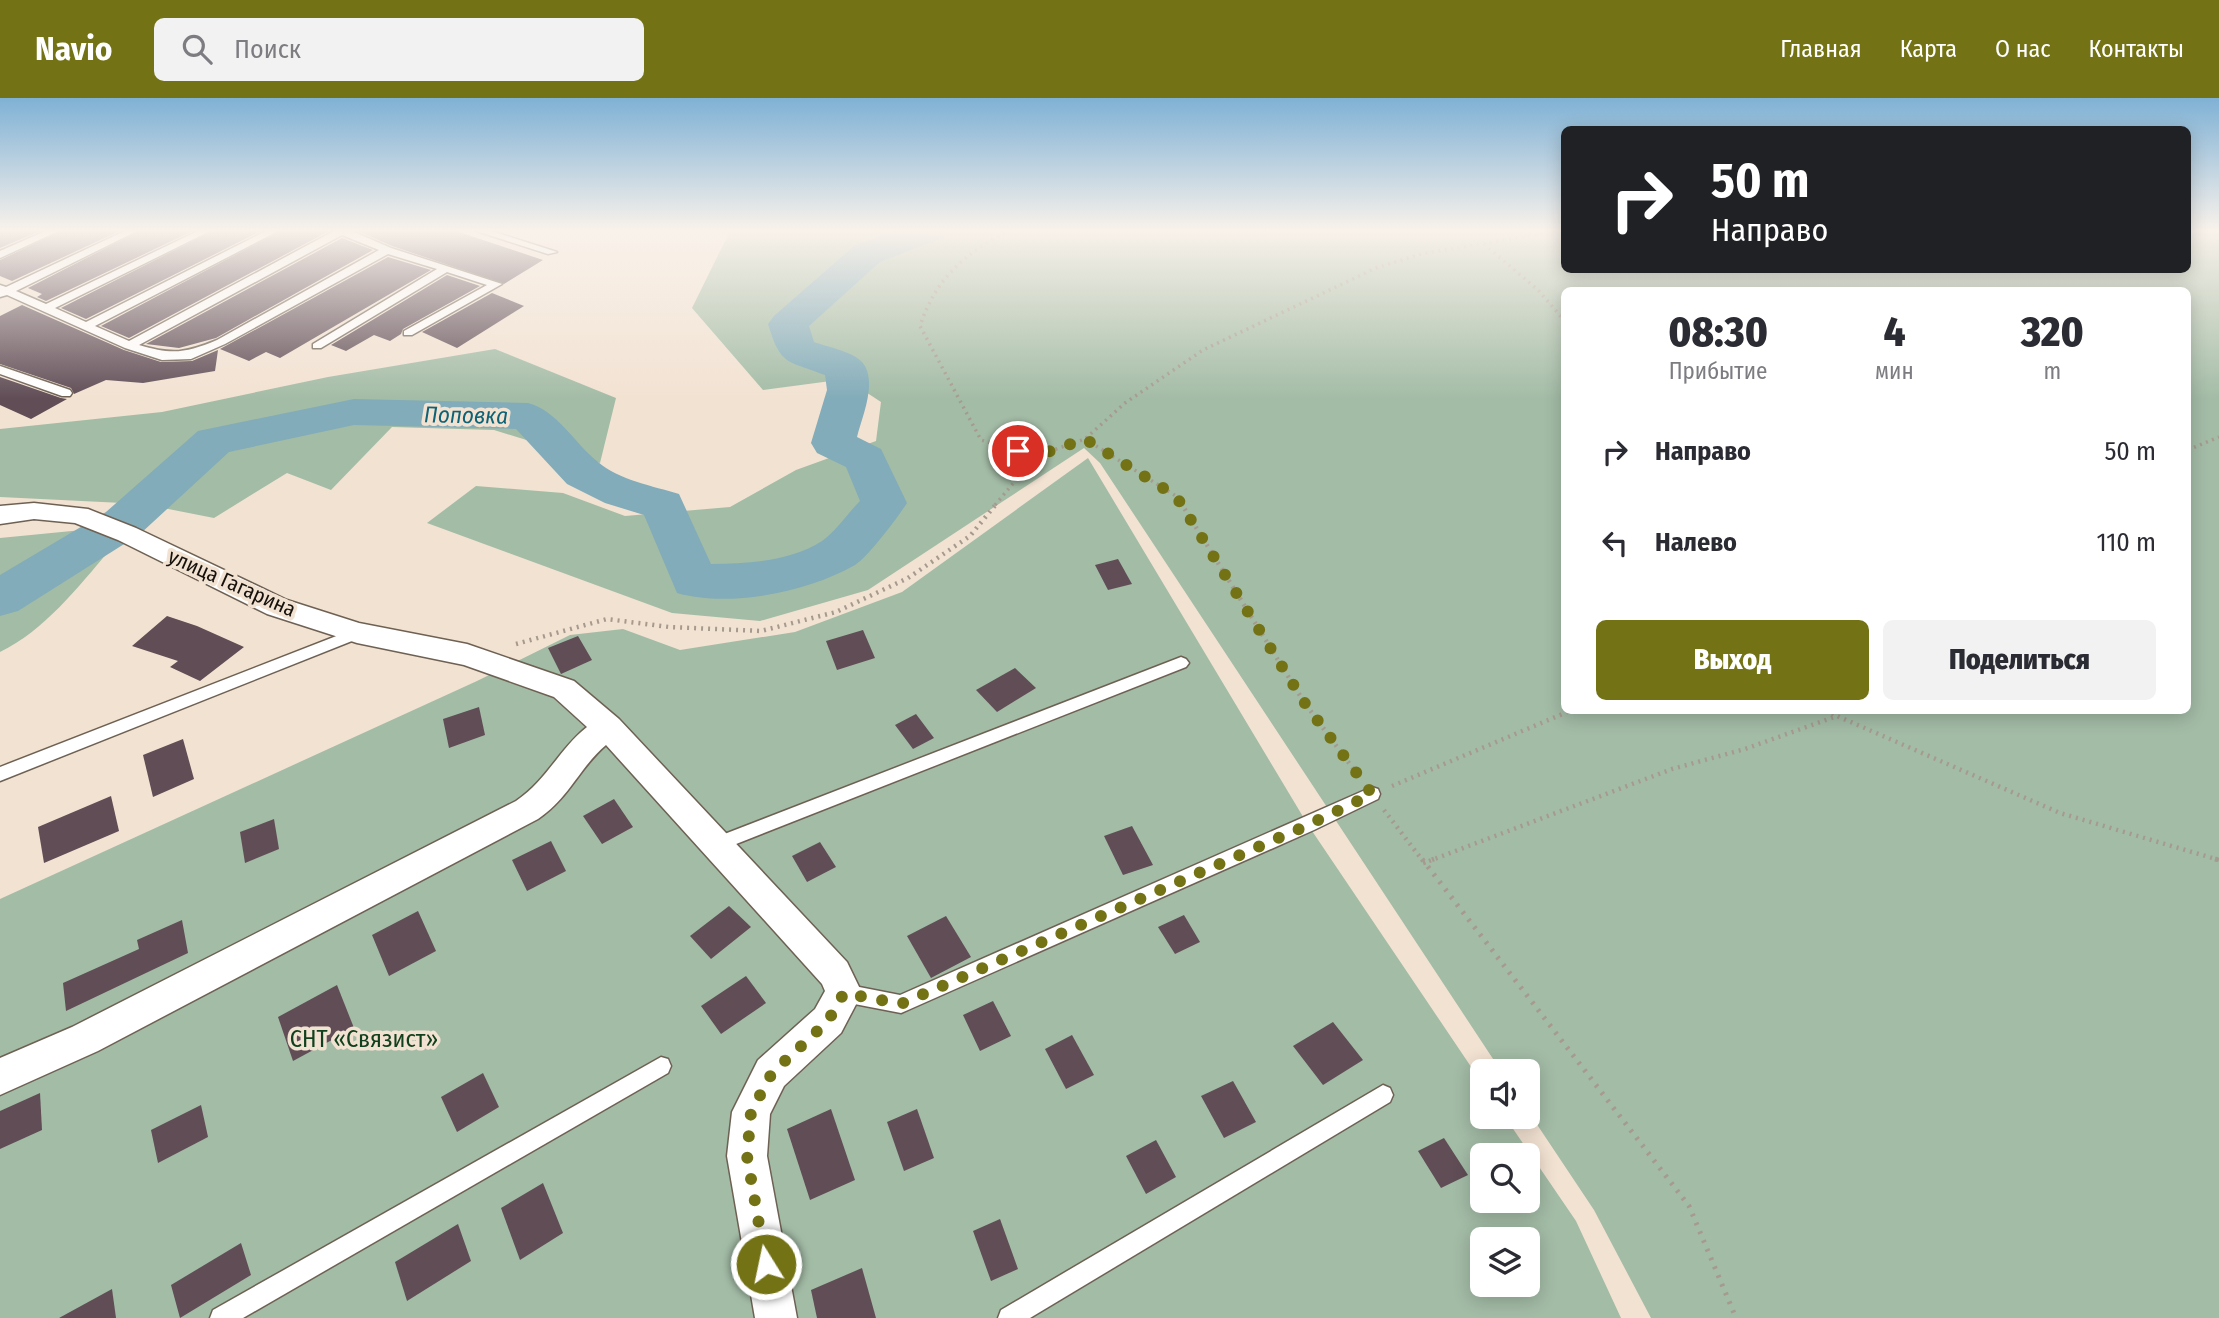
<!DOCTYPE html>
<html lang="ru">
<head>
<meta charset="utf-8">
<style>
  :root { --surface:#fff; --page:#f2f2f3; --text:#2b2b33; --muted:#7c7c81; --accent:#737215 }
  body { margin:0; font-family:"Fira Sans Condensed",sans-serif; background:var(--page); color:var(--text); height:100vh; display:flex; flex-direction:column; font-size:26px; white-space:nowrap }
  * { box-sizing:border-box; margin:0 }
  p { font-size:23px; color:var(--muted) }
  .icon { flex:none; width:38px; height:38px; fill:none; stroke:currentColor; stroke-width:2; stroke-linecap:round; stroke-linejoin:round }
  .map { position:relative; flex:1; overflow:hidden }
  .details { position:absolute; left:1561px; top:189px; width:630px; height:427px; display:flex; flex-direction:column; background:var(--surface); border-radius:10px; box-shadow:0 4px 18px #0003 }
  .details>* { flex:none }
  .banner { position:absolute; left:1561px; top:28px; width:630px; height:147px; border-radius:10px; box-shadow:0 4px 18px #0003; background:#202124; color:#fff; overflow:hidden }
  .tools { position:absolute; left:1470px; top:961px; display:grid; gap:14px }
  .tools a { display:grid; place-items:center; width:70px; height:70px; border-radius:10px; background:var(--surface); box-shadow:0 4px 18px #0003; font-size:35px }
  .pin { position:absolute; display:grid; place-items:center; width:60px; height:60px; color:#fff; margin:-30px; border:4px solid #fff; border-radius:50%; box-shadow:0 2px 7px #0007 }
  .me { position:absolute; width:77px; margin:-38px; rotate:350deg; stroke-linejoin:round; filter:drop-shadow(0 0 5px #0008) }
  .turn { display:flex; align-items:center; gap:24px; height:147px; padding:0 35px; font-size:32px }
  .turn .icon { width:91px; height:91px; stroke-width:2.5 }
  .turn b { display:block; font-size:49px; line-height:60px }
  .eta { display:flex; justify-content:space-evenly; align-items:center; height:119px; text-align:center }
  .eta b { font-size:42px; font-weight:800; line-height:49px }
  .primary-button { display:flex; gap:14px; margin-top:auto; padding:14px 35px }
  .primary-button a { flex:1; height:80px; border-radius:10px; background:var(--accent); color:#fff; font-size:28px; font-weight:800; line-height:80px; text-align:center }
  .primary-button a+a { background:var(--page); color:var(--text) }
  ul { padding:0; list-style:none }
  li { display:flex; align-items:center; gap:21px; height:91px; padding:0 35px }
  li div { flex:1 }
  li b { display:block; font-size:26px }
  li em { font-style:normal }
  header { display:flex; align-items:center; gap:42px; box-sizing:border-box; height:98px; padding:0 35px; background:var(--accent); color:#fff }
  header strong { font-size:33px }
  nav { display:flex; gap:38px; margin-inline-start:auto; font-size:24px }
  .search { width:490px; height:63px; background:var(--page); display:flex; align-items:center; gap:18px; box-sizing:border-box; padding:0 24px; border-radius:10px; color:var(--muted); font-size:26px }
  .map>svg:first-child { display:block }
  .green { fill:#a3bca6; fill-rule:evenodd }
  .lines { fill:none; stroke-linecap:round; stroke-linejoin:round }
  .river { fill:#82acb9; fill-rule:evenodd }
  .building { fill:#604d56 }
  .lane-casing { stroke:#6e6153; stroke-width:3 }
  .street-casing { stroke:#6e6153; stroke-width:3 }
  .path-far2 { stroke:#a69a8e; stroke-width:3.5; stroke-dasharray:2 4.5; stroke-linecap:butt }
  .path-far1 { stroke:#a69a8e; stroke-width:4.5; stroke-dasharray:2 5; stroke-linecap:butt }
  .path { stroke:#a69a8e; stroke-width:5; stroke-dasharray:2.5 7; stroke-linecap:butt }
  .lane { fill:#fff; fill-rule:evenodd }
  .street { fill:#fff; fill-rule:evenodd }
  .route { stroke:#737215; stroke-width:12; stroke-dasharray:0 21.6 }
  .labels { text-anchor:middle; stroke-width:7; stroke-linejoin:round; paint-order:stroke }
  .street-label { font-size:21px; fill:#16110c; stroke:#f2e2d2 }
  .water-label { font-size:23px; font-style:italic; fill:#0d6275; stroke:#f2e2d2 }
  .near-park-label { font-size:24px; fill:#10401e; stroke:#f2e2d2 }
</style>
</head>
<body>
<header>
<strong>Navio</strong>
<div class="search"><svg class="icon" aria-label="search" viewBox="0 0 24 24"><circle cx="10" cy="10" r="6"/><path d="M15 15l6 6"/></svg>Поиск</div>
<nav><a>Главная</a><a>Карта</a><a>О нас</a><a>Контакты</a></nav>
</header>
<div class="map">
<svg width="2219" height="1220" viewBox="0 0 2219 1220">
  <rect width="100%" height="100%" fill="#f2e2d2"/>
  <g class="green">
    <path d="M731,131H1564V172H2188V131H2219V1220H1651L1594,1112L1528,1013V973H1501L1100,365L1084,350L868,492L760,523L672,515L427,425L476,388L563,395L625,418L730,409L796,372L876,343L881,304L846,281L763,292L692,210ZM1564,192H2188V612H1564Z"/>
    <path d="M495,251L616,300L600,365L494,332L392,329L331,392L287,375L214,420L143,406L0,399V331L162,314L328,279Z"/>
    <path d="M1088,360L1308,727L1482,985V1018L1505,1019L1576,1123L1621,1220H0V801L477,583L570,537L623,531L680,552L795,534L902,494ZM1482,1057H1528V1102H1482ZM1482,1141H1528V1186H1482Z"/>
    <path d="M82,432L100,439L109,453C78,489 44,533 0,554V440Z"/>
  </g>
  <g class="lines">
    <path class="river" d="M900,131H949L944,139L880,164L809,228L814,244C827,249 851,253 861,263C879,281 862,319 857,339L881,351L907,405C898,419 868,459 855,467C808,494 729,510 677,495L644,417L605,405L567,386L516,331L354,327L229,354L140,436L18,513L0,518V477L106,414L198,333L354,301L528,305C558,313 574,345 598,364C619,382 653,388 679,396L711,466C748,466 791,463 822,443C836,433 848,415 860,403L846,369L817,355L811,345L827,292L825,277C786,262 781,268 768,226L774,218L854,148Z"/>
  </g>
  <g class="building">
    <path d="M0,131H45L0,150Z"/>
    <path d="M65,131H124L12,183L0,178V162Z"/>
    <path d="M143,131H197L46,203L37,199L42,196L28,190Z"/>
    <path d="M216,131H265L86,221L61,210Z"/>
    <path d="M284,131L331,132L129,240L101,228Z"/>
    <path d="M353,131H450L543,162L504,186L392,148Z"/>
    <path d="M342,140L373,152L216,240L179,250L146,246Z"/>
    <path d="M388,159L431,172L280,260L266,254L249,263L220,251Z"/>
    <path d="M447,177L480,188L403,231L401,236L390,243L374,237L346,253L331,247Z"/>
    <path d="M492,195L524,208L457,250L422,234Z"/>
    <path d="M22,207L124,252L161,264L192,263L218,252L215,273L143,285L106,282L74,296L71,290L0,266V218Z"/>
    <path d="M0,279L61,300L67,301L31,321L0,307Z"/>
    <path d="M1118,461L1132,486L1108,492L1095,467Z"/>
    <path d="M167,518L197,528L244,549L200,583L170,569L178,563L132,548Z"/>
    <path d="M863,532L875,560L837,572L826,543Z"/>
    <path d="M578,538L592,562L561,576L548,550Z"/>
    <path d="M1015,570L1036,590L997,614L976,592Z"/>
    <path d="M479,609L485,637L449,650L443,621Z"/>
    <path d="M916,616L934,640L913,651L895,627Z"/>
    <path d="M183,641L194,681L153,699L143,657Z"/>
    <path d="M111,698L119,733L44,765L38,729Z"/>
    <path d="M614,701L633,729L602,746L583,718Z"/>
    <path d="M274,721L279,751L245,765L240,734Z"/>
    <path d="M1132,728L1153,767L1123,777L1104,738Z"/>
    <path d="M551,743L566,773L527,793L512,762Z"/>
    <path d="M820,744L836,769L807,784L792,758Z"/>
    <path d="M729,808L751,829L711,861L690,838Z"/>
    <path d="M418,813L436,853L389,878L372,837Z"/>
    <path d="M1184,817L1200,844L1175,856L1158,829Z"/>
    <path d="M946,818L971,859L931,880L907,838Z"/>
    <path d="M182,822L188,855L66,913L63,885L139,851L137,842Z"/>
    <path d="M746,878L766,905L721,936L701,908Z"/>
    <path d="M337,887L354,930L293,963L278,919Z"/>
    <path d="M993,903L1011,938L980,953L963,917Z"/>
    <path d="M1333,924L1363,962L1323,987L1293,948Z"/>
    <path d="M1072,937L1094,977L1066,991L1045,951Z"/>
    <path d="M483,975L499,1009L457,1034L441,999Z"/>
    <path d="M1233,983L1256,1024L1224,1040L1201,998Z"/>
    <path d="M40,995L42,1032L0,1051V1013Z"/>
    <path d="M201,1007L208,1039L158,1065L151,1032Z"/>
    <path d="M831,1011L855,1082L810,1102L787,1031Z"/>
    <path d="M917,1011L934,1060L904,1073L887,1024Z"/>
    <path d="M1444,1040L1468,1077L1441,1090L1418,1053Z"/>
    <path d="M1156,1042L1176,1079L1146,1096L1126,1058Z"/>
    <path d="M543,1085L563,1135L520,1162L501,1110Z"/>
    <path d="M1000,1121L1018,1171L991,1183L973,1133Z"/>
    <path d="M458,1126L471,1163L407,1203L395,1164Z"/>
    <path d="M241,1145L251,1177L180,1220L171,1187Z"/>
    <path d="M862,1170L876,1220H817L811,1192Z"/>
    <path d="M112,1191L116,1220H59Z"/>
  </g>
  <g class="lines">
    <g class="lane-casing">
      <g id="lane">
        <path d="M50,131H63L0,160V153Z"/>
        <path d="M129,131H141L16,193L46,206L202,131H214L55,210L86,224L270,131H282L95,228L129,243L334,133L333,131H347L391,150L502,186L412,237H404V233L487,187L447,174L321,250H313V246L437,171L388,156L225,246L191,261L162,262L125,250L7,197L0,199V187L6,189ZM342,137L379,152L217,242C186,255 172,257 139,247Z"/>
        <path d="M470,131H485L557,154L548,156Z"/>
        <path d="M0,268L70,292L72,295L70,298H62L0,276Z"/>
        <path d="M357,530L364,535L362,539L0,683V669Z"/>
        <path d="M1181,559L1186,561L1189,565L1186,569L721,752L715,754L709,752L706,747L709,742Z"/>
        <path d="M1372,689L1378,691L1380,696L1378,701L1314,732L908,912L901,915L844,904L837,901L835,895L837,889L844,886L900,897Z"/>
        <path d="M661,959L668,961L671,968L668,975L243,1220H210L213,1212Z"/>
        <path d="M1383,987L1390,990L1393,997L1390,1004L1030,1220H998L1001,1212Z"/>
      </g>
    </g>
    <g class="street-casing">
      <path id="street" d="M34,405L88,411L136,430L287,502L359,525L467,546L574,583L619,621L847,864L862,895L841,935L784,988L770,1016L767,1058L797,1220H755L727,1058L732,1014L758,962L815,911L825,893L822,886L606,647C579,670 570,699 538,721L98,953L0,997V960L72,929L516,703C548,681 559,651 587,629L554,599L464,567L357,545L267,516L118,442L75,425L34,421L0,426V408Z"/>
    </g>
    <g class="path-far2">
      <path d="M1010,131C965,157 937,177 920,228L981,342L1036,358"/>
      <path d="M1484,146L1538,192L1564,222"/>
      <path d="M1085,341L1176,398L1182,407"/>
      <path d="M2188,352L2219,339"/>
      <path d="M995,407L1036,358L1085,341L1125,305L1203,252L1376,170L1421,156L1564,132"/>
    </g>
    <g class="path-far1">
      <path d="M1181,405L1304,604L1360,680"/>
      <path d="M516,546L607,521L669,529L761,533L836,514L908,480L970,438L997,405"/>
      <path d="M1826,612L1836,618"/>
      <path d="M1392,688L1572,612"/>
      <path d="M1384,712L1423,763"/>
      <path d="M1429,763L1672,671L1745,651L1837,618L2060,715L2219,762"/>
    </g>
    <g class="path">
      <path d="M1422,761L1689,1108L1736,1220"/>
      <path d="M2215,761L2219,762"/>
      <path d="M1423,765L1434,761"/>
    </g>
    <use href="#lane" class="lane"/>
    <use href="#street" class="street"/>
  </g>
  <linearGradient id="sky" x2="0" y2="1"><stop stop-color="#7fb1d5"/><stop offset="0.44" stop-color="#f9f2eb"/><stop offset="1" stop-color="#f9f2eb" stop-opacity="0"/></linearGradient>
  <rect width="2219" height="301" fill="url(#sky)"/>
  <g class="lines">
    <path class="route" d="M766,1166L747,1058L751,1014L772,975L828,923L844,895L901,906L1308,727L1372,696L1304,604L1176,398L1085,341L1036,358L1018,353"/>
  </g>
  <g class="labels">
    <g class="street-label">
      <text transform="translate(232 485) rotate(24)" y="7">улица Гагарина</text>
    </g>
    <g class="water-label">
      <text transform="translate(466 317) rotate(1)" y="8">Поповка</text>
    </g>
    <g class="near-park-label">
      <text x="364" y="949">СНТ «Связист»</text>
    </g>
  </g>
</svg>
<div class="tools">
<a><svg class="icon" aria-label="sound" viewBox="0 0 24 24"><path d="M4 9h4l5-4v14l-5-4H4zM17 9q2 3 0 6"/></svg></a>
<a><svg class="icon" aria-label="search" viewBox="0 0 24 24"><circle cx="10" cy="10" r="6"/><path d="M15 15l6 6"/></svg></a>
<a><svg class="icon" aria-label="layers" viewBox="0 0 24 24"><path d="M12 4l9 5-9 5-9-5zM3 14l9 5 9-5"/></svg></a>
</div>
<div class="pin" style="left:1018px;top:353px;background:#d93025"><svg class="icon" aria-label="arrive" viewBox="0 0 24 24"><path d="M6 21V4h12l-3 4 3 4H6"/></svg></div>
<svg class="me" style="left:766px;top:1166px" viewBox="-20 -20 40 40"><circle r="17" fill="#737215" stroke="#fff" stroke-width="3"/><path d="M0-11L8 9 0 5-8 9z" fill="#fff"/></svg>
<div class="banner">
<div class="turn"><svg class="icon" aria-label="right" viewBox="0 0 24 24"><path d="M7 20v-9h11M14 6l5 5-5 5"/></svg><div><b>50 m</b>Направо</div></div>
</div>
<section class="details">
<div class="eta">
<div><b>08:30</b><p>Прибытие</p></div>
<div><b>4</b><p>мин</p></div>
<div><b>320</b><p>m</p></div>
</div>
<ul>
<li><svg class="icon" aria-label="right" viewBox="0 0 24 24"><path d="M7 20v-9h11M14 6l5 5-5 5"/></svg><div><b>Направо</b></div><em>50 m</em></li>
<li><svg class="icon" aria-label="left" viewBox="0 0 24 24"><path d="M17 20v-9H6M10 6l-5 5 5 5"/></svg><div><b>Налево</b></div><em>110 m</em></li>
</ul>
<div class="primary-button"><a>Выход</a><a>Поделиться</a></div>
</section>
</div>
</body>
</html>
